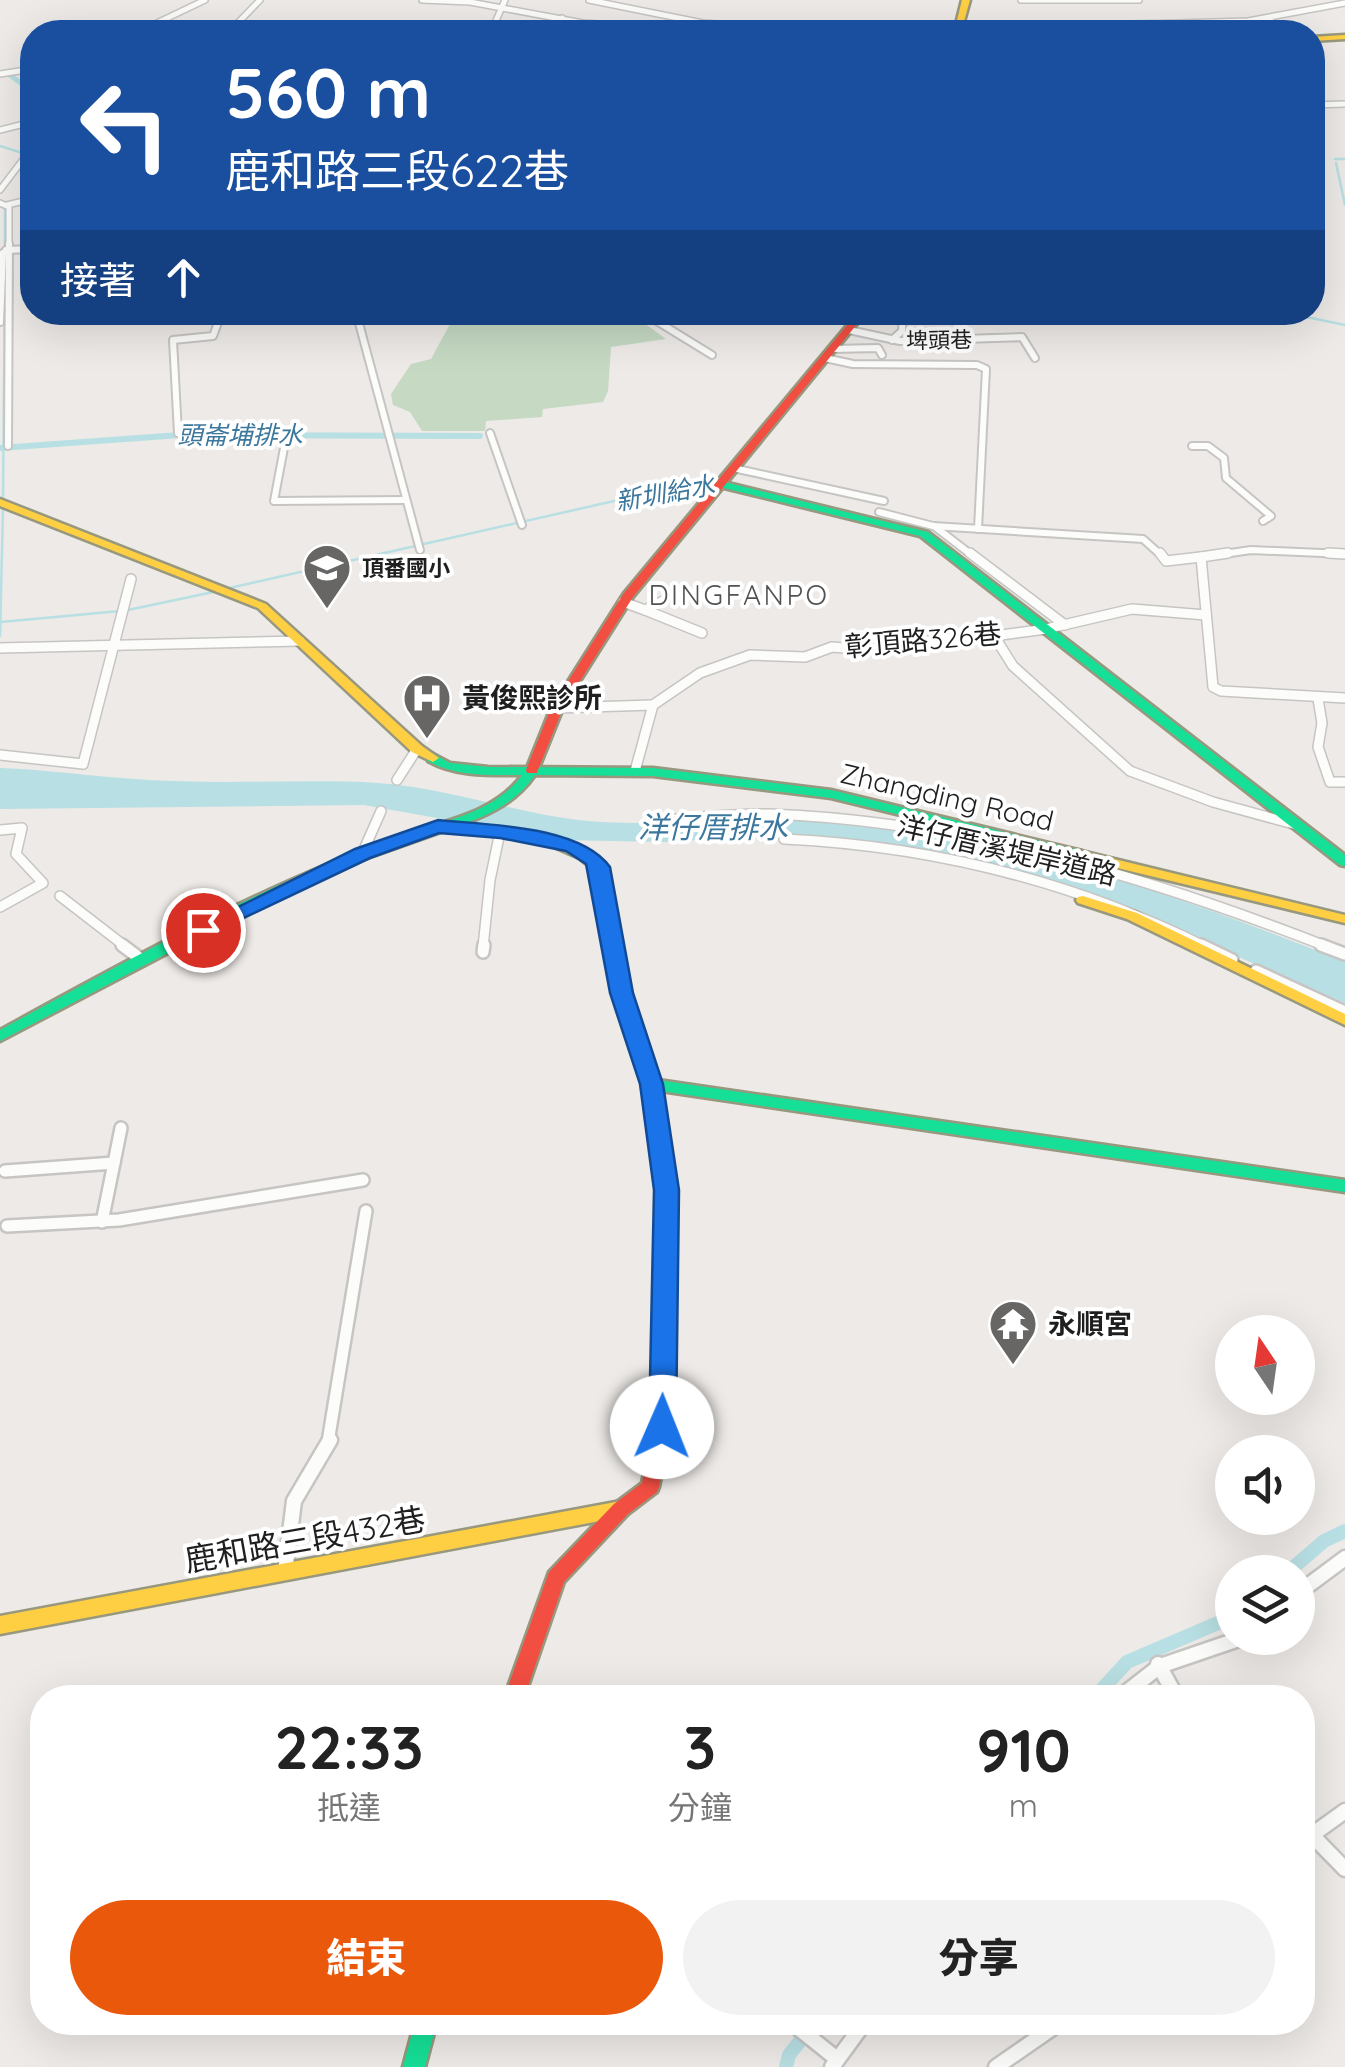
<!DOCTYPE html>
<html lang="zh-TW">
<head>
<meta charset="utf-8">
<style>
  :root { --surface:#fff; --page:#f2f2f2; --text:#222; --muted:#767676; --accent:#ea580c }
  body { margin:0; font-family:Quicksand,"Noto Sans TC",sans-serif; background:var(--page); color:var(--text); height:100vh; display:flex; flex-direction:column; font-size:38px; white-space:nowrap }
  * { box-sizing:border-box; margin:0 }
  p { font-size:32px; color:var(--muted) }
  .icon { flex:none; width:55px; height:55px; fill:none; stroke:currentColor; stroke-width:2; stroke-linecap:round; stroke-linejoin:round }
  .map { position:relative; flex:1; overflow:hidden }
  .sheet { position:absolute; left:30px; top:1685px; width:1285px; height:350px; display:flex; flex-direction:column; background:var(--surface); border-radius:40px; box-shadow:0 10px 40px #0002 }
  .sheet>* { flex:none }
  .banner { position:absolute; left:20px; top:20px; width:1305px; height:305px; border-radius:40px; box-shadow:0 10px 40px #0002; background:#1a4fa0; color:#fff; overflow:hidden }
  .needle { width:65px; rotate:347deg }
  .tools { position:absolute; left:1215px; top:1315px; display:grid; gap:20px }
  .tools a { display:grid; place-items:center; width:100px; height:100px; border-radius:50%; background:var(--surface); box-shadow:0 10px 40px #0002; font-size:50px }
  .pin { position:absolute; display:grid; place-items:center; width:85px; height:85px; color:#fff; margin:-42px; border:5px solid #fff; border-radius:50%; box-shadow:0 2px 10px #0007 }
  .me { position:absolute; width:110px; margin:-55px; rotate:1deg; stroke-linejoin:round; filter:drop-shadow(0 0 8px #0008) }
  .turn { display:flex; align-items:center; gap:35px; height:210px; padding:0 40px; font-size:45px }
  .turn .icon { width:130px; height:130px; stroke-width:2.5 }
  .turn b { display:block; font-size:70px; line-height:85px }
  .then { display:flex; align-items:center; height:95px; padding:0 40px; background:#0003; gap:20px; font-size:38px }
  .eta { display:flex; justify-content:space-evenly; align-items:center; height:170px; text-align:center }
  .eta b { font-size:60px; font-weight:800; line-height:70px }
  .button { display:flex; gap:20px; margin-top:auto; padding:20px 40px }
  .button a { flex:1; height:115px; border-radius:60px; background:var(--accent); color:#fff; font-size:40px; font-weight:800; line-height:115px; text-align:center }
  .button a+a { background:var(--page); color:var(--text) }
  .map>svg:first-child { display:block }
  .cemetery { fill:#c5d9c3 }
  .water { fill:#b8dfe3 }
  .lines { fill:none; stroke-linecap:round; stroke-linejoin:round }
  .stream { stroke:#b8dfe3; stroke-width:2.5 }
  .canal-far2 { stroke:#b8dfe3; stroke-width:5 }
  .canal-far1 { stroke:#b8dfe3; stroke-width:6 }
  .canal { stroke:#b8dfe3; stroke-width:14 }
  .street-far4-casing { stroke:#c6c5c3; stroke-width:8 }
  .street-far3-casing { stroke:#c6c5c3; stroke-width:10 }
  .street-far2-casing { stroke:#c6c5c3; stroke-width:12 }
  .street-far1-casing { stroke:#c6c5c3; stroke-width:16 }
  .street-casing { stroke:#c6c5c3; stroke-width:19 }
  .fast-casing { stroke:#98987e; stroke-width:5 }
  .slow-casing { stroke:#98987e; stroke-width:5 }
  .jam-casing { stroke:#98987e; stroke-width:5 }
  .street-far4 { stroke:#fcfcfb; stroke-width:5 }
  .street-far3 { stroke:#fcfcfb; stroke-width:6 }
  .street-far2 { stroke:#fcfcfb; stroke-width:9 }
  .street-far1 { stroke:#fcfcfb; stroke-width:11 }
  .street { stroke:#fcfcfb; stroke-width:14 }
  .fast { fill:#16e098; fill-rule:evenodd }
  .slow { fill:#ffcf43; fill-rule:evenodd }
  .jam { fill:#f24e42; fill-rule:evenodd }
  .route { fill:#1a73e8; stroke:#114b97; stroke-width:2.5 }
  .labels { text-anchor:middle; stroke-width:8; stroke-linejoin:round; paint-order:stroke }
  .far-street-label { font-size:22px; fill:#1f1f1f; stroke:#fff }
  .far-poi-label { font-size:22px; font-weight:bold; fill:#1f1f1f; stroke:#fff; text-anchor:start }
  .far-water-label { font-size:25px; font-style:italic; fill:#3c779d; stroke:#fff }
  .far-quarter-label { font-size:28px; letter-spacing:2.5px; fill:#525252; stroke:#fff }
  .street-label { font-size:28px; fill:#1f1f1f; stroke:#fff }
  .poi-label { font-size:28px; font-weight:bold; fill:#1f1f1f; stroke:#fff; text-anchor:start }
  .water-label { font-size:30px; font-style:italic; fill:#3c779d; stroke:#fff }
  .near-street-label { font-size:32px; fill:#1f1f1f; stroke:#fff }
</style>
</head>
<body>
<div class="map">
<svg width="1345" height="2067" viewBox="0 0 1345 2067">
  <rect width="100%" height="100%" fill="#edeae7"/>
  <path class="cemetery" d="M563,313L641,321L666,339L611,347L608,391L603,402L543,409L542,417L486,421L485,431H422L410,412L393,405L391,394L411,364L431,359L456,313Z"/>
  <path class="water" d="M0,768C58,770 116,780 174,781C242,784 310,779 378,783C454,788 526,818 602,822C685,827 768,810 851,820C1022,841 1186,898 1345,962V1003L1098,896L1007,868L802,834L664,842L561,840L364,805L0,809Z"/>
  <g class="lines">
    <g class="stream">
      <path d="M0,146L32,156"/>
      <path d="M1335,159H1345"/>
      <path d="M1336,163L1345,205"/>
      <path d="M5,208V250"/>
      <path d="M1283,312L1345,325"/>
      <path d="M728,483L928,531L1052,626"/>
      <path d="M3,500L5,273"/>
      <path d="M225,589L707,480L720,482"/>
      <path d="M128,610L218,591"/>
      <path d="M1,622L120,611"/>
      <path d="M1058,631L1345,854"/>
      <path d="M0,636L3,508"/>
    </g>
    <g class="canal-far2">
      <path d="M808,29L1151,22"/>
      <path d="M11,76L32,91"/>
    </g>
    <path class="canal-far1" d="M0,448L180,435L480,436"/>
    <g class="canal">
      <path d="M1288,1572L1324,1541L1345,1531"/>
      <path d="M1094,1698L1127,1662L1232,1617"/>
      <path d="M786,2067L789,2055L815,2022"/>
    </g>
    <g class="street-far4-casing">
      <g id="street-far4">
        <path d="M422,0L470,2L583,23L704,31"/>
        <path d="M589,0L703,23L818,31"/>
        <path d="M1021,0H1139"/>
        <path d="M1268,19L1286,32"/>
        <path d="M1143,24L1248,21L1345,3"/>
        <path d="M138,32L205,0"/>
        <path d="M229,32L260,0"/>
        <path d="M491,32L505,0"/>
        <path d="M558,32L562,18"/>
        <path d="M0,74L32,69"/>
        <path d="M1312,105L1345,104"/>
        <path d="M0,130L32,122"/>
        <path d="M0,190L28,153"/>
        <path d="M0,203L9,207V246"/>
        <path d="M7,205L32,199"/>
      </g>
    </g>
    <g class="street-far3-casing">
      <g id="street-far3">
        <path d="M6,250L32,249"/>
        <path d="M356,312L420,550"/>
        <path d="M642,312L712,355"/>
        <path d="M905,312H920"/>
        <path d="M0,322L3,253"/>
        <path d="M849,330L900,341L1022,337L1035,358"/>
        <path d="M892,340L902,331L903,312"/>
        <path d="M832,349L878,348L882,355"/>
        <path d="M825,358L853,364L977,365L986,369L978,529"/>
        <path d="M287,432L274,501L405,500"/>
        <path d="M178,433L173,340L213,336L222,312"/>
        <path d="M490,433L522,525"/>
        <path d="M8,446L9,244"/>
        <path d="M1192,446H1208L1224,458L1226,478L1271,516L1263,521"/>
        <path d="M733,468L884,501"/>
        <path d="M879,512L933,526L1143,539L1162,556"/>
        <path d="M934,526L973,556"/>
        <path d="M1210,556L1251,550L1345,554"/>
      </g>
    </g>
    <g class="street-far2-casing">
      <g id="street-far2">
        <path d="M970,553L1065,625"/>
        <path d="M1160,553L1166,561L1201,557"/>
        <path d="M1228,553L1201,557L1213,687L1221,691L1345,698"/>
        <path d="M1328,553L1345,554"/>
        <path d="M623,602L645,610L673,596"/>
        <path d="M645,610L702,633"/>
        <path d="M994,636L1013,666L1130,771L1213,802L1297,825"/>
        <path d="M0,648L300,641"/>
        <path d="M1318,699L1322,723L1318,747L1330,782H1345"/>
        <path d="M557,708L653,705"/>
        <path d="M0,755L83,764L131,579"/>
        <path d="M635,771L653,705L700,673L750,655L805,657L832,647L871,650L902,643L994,636L1046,629L1132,609L1206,615"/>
        <path d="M397,780L417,749"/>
        <path d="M656,821C694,818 732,813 770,814C963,821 1149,877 1328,947"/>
        <path d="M0,830L22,828L16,854L43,883L0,907"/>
        <path d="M784,839C933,846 1073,881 1206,947"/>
        <path d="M362,854L381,811"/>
        <path d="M60,896L126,947"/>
        <path d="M483,947L490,880L500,832"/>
      </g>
    </g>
    <g class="street-far1-casing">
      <g id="street-far1">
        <path d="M122,945L142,960"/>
        <path d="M1201,945L1232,960"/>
        <path d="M1321,945L1345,954"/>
        <path d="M483,952L484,945"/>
        <path d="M1256,971L1345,1012"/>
        <path d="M114,1163L121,1128"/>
        <path d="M5,1171L114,1163L102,1222"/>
        <path d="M7,1226L119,1220L363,1180"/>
        <path d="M328,1442L366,1211"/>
      </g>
    </g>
    <g class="street-casing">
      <g id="street">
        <path d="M285,1572L294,1501L330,1440"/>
        <path d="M1298,1593L1345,1558"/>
        <path d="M1158,1664L1177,1698"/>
        <path d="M1119,1698L1160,1666L1242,1638"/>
        <path d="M1302,1825L1345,1869"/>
        <path d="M1302,1842L1345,1811"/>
        <path d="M797,2027L837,2059"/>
        <path d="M832,2067L865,2022"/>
        <path d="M996,2067L1061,2022"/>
      </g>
    </g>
    <g class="fast-casing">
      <g id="fast">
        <path d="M720,481L928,532L1345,855V866L1340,865L920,536L716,486V482Z"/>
        <path d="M433,754L450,763L488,767L653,768L831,790L1082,851L1084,854L1077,858L831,798L653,776L535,775C517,801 493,813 464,824C515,828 563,833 605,864L628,993L658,1080L1345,1180V1192L661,1091L675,1190L672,1362L669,1367L663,1369L657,1367L654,1362L659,1190L644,1084L614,993L593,869L579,858L543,842L507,836L444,831L359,861L256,907L0,1041V1030C130,959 260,886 400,836C442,821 494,814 522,775C490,775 456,777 428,761L427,758Z"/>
        <path d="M415,2022H437L425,2067H403Z"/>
      </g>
    </g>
    <g class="slow-casing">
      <g id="slow">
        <path d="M962,0H970L961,32H954Z"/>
        <path d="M1345,35V39L1312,41V37Z"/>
        <path d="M0,499L266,604L422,746L439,758L433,762L412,752L258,608L0,506Z"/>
        <path d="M1077,850L1345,915V923L1072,857L1070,854L1072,851Z"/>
        <path d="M1083,896L1137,913L1345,1014V1025L1127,919L1078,903L1076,900L1078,897Z"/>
        <path d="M621,1501L628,1504L630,1509L628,1514L621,1517L0,1634V1616Z"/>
      </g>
    </g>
    <g class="jam-casing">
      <g id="jam">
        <path d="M858,312H867L633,597L563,708L538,770L537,773H527L526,770L551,708L624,593Z"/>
        <path d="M663,1355L669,1357L672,1362L671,1427L659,1487L657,1492L628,1514L564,1582L524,1698H504L549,1572L614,1504L642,1483L653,1427L654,1362L657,1357Z"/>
      </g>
    </g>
    <use href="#street-far4" class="street-far4"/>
    <use href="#street-far3" class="street-far3"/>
    <use href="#street-far2" class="street-far2"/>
    <use href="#street-far1" class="street-far1"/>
    <use href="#street" class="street"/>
    <use href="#fast" class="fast"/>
    <use href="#slow" class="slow"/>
    <use href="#jam" class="jam"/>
  </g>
  <path class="route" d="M438,820C486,825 580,825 610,867L633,993L663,1084L679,1190L676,1427L672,1435L662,1438L653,1435L649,1427L654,1190L640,1084L610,993L586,864L566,851L500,838L439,833L370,858L210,934H195L192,930L355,849Z"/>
  <defs>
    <g id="school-pin" transform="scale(2.5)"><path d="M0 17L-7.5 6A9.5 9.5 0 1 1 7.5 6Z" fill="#676665" stroke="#fff"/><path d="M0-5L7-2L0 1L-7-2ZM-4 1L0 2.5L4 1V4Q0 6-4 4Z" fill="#fff"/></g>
    <g id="hospital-pin" transform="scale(2.5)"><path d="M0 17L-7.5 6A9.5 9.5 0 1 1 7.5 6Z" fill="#676665" stroke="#fff"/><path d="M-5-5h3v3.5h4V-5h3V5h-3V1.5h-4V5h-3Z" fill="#fff"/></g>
    <g id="temple-pin" transform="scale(2.5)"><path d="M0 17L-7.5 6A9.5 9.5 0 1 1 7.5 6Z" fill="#676665" stroke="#fff"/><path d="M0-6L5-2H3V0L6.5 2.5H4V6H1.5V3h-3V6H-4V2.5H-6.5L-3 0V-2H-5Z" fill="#fff"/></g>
  </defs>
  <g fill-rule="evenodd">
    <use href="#school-pin" x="327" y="568"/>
    <use href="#hospital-pin" x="427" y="698"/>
    <use href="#temple-pin" x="1013" y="1324"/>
  </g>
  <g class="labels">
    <g class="far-street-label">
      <text transform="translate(939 340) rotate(-1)" y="8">埤頭巷</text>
    </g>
    <g class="far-poi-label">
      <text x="362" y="576">頂番國小</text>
    </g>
    <g class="far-water-label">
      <text x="240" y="444">頭崙埔排水</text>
      <text transform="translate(665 493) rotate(-10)" y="9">新圳給水</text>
    </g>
    <g class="far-quarter-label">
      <text x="739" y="605">DINGFANPO</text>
    </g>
    <g class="street-label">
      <text transform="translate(923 640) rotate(-5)" y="10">彰頂路326巷</text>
      <text transform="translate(947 797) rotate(13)" y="10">Zhangding Road</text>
      <text transform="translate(1007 850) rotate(13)" y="10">洋仔厝溪堤岸道路</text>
    </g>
    <g class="poi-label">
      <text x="462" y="708">黃俊熙診所</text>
      <text x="1048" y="1334">永順宮</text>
    </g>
    <g class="water-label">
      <text x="713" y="838">洋仔厝排水</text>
    </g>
    <g class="near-street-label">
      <text transform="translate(305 1540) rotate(-10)" y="11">鹿和路三段432巷</text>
    </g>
  </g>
</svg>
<div class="tools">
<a><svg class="needle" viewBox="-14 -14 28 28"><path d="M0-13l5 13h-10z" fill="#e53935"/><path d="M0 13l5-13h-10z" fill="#767676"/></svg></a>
<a><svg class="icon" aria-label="sound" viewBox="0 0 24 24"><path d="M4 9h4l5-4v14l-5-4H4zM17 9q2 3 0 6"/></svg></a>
<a><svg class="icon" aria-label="layers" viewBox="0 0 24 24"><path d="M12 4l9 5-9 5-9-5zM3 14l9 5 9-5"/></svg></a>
</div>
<div class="pin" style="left:203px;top:930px;background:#d93025"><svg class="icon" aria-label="arrive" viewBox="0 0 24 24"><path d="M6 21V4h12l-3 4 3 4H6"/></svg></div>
<svg class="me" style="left:662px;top:1427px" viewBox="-20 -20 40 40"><circle r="19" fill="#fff"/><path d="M0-13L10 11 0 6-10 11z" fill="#1a73e8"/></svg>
<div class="banner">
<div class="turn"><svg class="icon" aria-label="left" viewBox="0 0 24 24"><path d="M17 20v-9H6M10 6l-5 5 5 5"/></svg><div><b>560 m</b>鹿和路三段622巷</div></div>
<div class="then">接著<svg class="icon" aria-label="ahead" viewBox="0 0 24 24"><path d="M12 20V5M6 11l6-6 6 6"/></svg></div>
</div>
<section class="sheet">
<div class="eta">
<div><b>22:33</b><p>抵達</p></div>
<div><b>3</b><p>分鐘</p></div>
<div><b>910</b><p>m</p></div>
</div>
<div class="button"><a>結束</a><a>分享</a></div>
</section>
</div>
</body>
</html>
